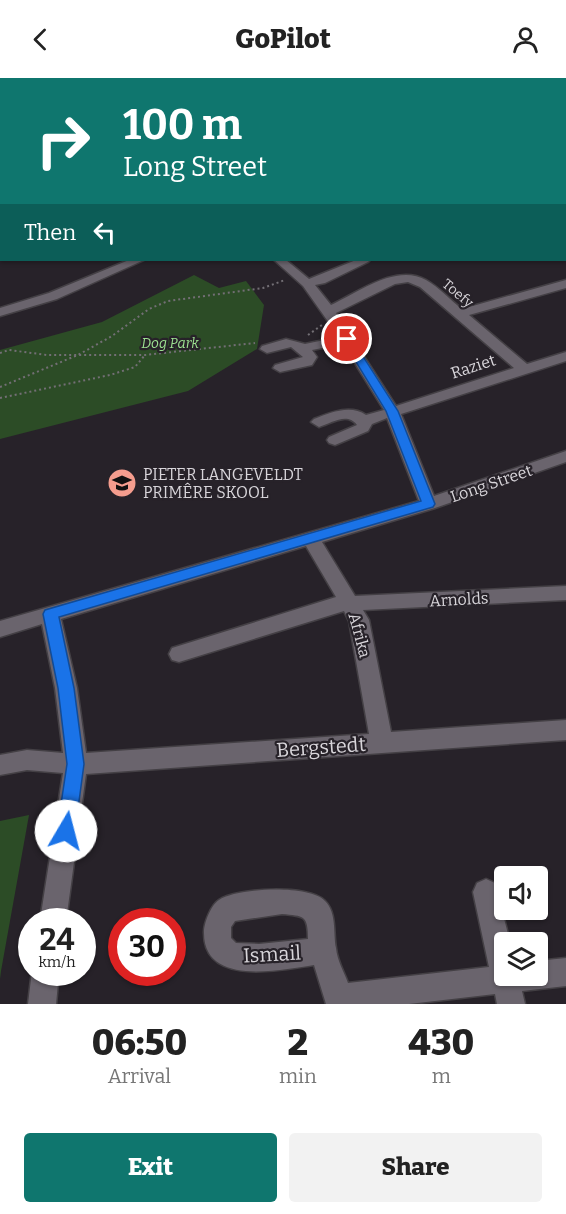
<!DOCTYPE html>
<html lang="en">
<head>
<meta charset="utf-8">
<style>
  :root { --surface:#fff; --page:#f2f2f2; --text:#222; --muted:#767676; --accent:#0f766e }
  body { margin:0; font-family:Bitter,serif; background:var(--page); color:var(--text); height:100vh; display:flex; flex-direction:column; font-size:22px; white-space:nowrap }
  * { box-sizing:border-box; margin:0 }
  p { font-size:20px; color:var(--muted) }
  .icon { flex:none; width:33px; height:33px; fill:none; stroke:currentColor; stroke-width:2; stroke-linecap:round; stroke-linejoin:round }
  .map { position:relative; height:926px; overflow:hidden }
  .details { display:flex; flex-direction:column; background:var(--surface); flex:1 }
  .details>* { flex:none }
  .banner { position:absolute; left:0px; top:0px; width:567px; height:183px; box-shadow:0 2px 4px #0004; background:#0f766e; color:#fff; overflow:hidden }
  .buttons { position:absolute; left:494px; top:788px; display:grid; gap:12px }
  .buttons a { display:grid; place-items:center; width:54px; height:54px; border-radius:6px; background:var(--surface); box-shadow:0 2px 4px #0004; font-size:30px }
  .speed { position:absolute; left:18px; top:830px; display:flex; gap:12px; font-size:30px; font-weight:700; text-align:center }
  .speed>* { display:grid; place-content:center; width:78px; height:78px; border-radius:50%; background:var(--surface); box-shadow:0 2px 4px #0004; line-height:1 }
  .speed small { font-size:15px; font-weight:400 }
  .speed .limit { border:9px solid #d22; background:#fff; color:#111 }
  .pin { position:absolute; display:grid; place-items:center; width:51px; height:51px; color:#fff; margin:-26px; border:3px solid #fff; border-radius:50%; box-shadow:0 2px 6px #0007 }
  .me { position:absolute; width:66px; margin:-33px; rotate:8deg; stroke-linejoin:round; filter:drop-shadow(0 0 4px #0008) }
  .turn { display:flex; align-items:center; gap:21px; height:126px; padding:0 24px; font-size:27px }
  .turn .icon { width:78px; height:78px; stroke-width:2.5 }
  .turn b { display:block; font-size:42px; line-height:51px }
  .then { display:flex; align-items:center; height:57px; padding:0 24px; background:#0003; gap:12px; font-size:22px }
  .eta { display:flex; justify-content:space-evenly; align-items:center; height:102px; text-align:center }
  .eta b { font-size:36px; font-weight:800; line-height:42px }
  .action { display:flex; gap:12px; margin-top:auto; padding:12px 24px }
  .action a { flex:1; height:69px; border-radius:6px; background:var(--accent); color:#fff; font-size:24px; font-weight:800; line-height:69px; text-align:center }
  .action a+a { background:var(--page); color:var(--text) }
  header { display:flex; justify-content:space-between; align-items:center; height:78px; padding:0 24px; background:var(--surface); font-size:27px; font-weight:800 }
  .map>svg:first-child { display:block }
  .green { fill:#2c4c26 }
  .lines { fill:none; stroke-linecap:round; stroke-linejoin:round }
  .minor-casing { stroke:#444045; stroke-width:3 }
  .major-casing { stroke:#444045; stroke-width:3 }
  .path { stroke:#736f75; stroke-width:2; stroke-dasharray:2 3; stroke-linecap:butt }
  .minor { fill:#6a646d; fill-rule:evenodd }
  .major { fill:#9e6f2e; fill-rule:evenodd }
  .route { fill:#1a73e8; stroke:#114b97; stroke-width:1.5 }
  .labels { text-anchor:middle; stroke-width:4.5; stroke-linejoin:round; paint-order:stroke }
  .far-street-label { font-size:14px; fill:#d8d5da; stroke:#272229 }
  .far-park-label { font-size:14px; font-style:italic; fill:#9ce190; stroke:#272229 }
  .street-label { font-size:16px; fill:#d8d5da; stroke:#272229 }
  .poi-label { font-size:16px; fill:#d8d5da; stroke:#272229; text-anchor:start }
  .near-street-label { font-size:20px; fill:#d8d5da; stroke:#272229 }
</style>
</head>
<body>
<header><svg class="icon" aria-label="back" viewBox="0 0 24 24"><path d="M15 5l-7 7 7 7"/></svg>GoPilot<svg class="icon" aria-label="person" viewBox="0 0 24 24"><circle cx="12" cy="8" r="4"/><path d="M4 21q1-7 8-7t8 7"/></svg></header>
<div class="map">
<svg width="566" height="926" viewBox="0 0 566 926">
  <rect width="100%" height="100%" fill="#272229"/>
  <g class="green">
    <path d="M194,197L219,210L246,203L264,227L257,271L188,313L0,361V272L102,244Z"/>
    <path d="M29,737L1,893L0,901V743Z"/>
  </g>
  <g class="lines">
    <g class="minor-casing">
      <g id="minor">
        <path d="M8,0H16L7,2Z"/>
        <path d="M41,0H49L40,2Z"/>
        <path d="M69,0H77L68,2Z"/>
        <path d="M392,0L407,2H393Z"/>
        <path d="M0,9H2L0,15Z"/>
        <rect x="0" y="28" width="2" height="6"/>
        <path d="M0,42H2L0,48Z"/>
        <rect x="0" y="166" width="2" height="6"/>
        <path d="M129,182H144L57,221L0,238V230L49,215Z"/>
        <path d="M274,182H286L309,201L356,182H370L368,184L325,205L315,207L331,227C357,215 396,185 426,202C439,209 450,222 462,231L566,202V210L469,237L527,286L566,274V283L401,336L434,418L566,373V384L435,430L322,464L355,518L566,508V522L363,532L369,542L391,654L566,642V662L86,696L66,843H40L63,695L27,692L0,697V677L27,672L63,675L55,610L42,546L0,559V543L419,423L387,340L372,346L368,353L335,367L329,365L327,362L329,359L357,347C347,334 332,345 319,349L311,344L314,341C330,335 350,326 366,337L384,332L343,266L312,272L317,279L312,287L280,294L273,290L275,287L303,279L291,269L267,275L260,271L262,268L286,261L305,266L339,259L303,208ZM408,204L420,209L514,290L396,328L336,235L395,206ZM306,468L336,519L172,570L169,576L172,582L179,584L344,533L349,543L369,656L86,675L77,610L61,541Z"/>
        <path d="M486,801L495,805L510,864H504V897H537V883L566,880V908L522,913L525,926H497L495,916L409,926H326L314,887C280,892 203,909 204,854C204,845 211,827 219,822C236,810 309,806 325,823C337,835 333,855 336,870C337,882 344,894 348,905L489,889L473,814L477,805ZM282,836C304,838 308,837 308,861L259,866L236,865L231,860V849L235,843Z"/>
        <path d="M32,893L59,894L56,926H28Z"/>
      </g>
    </g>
    <g class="major-casing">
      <path id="major" d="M291,0H312L314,2H292Z"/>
    </g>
    <g class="path">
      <path d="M308,257L322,247"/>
      <path d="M0,275L9,272L47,277H145L255,265"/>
      <path d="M0,309L78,277L112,258L149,231L168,223L263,210L285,202"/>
      <path d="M0,320L110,297L135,289L145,277"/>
    </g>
    <use href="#minor" class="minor"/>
    <use href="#major" class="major"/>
  </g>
  <path class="route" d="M347,257L352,261L398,333L435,426L433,429L59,539L74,610L84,686L75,753L72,760L66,762L59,760L57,753L67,686L58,610L43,536L45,532L421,423L386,333L342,261Z"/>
  <defs>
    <g id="school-disc" transform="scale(1.5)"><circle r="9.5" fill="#f59d8e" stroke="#272229"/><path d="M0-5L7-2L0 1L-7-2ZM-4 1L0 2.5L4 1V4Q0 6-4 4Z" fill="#111"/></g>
  </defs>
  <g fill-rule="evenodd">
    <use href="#school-disc" x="122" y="405"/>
  </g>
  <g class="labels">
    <g class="far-street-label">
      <text transform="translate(458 215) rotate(40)" y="5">Toefy</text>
    </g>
    <g class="far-park-label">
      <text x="170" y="270">Dog Park</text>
    </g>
    <g class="street-label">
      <text transform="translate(473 288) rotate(-18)" y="6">Raziet</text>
      <text transform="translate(491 405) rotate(-19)" y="6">Long Street</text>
      <text transform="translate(459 521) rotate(-3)" y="6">Arnolds</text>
      <text transform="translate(360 557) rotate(75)" y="6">Afrika</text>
    </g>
    <g class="poi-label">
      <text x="143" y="402">PIETER LANGEVELDT<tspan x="143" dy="18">PRIMÊRE SKOOL</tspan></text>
    </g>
    <g class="near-street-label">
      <text transform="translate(321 669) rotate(-4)" y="7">Bergstedt</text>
      <text transform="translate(272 876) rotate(-3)" y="7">Ismail</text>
    </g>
  </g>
</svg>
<div class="buttons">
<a><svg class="icon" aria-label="sound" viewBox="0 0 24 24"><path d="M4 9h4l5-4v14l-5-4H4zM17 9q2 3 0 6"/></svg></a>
<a><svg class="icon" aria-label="layers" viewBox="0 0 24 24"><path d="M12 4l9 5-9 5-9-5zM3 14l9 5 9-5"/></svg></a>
</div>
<div class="speed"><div>24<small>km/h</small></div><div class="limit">30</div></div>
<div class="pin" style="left:347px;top:261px;background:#d93025"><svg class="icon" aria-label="arrive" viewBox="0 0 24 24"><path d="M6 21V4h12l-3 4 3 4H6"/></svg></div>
<svg class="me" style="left:66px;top:753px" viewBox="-20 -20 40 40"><circle r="19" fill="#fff"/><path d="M0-13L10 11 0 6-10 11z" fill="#1a73e8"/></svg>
<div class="banner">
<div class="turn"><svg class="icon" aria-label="right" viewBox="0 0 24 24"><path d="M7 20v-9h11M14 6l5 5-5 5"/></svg><div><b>100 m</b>Long Street</div></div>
<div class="then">Then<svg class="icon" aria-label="left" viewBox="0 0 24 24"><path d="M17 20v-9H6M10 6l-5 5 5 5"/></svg></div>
</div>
</div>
<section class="details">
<div class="eta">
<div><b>06:50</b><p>Arrival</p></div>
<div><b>2</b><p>min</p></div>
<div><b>430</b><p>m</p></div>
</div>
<div class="action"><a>Exit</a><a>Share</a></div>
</section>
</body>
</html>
